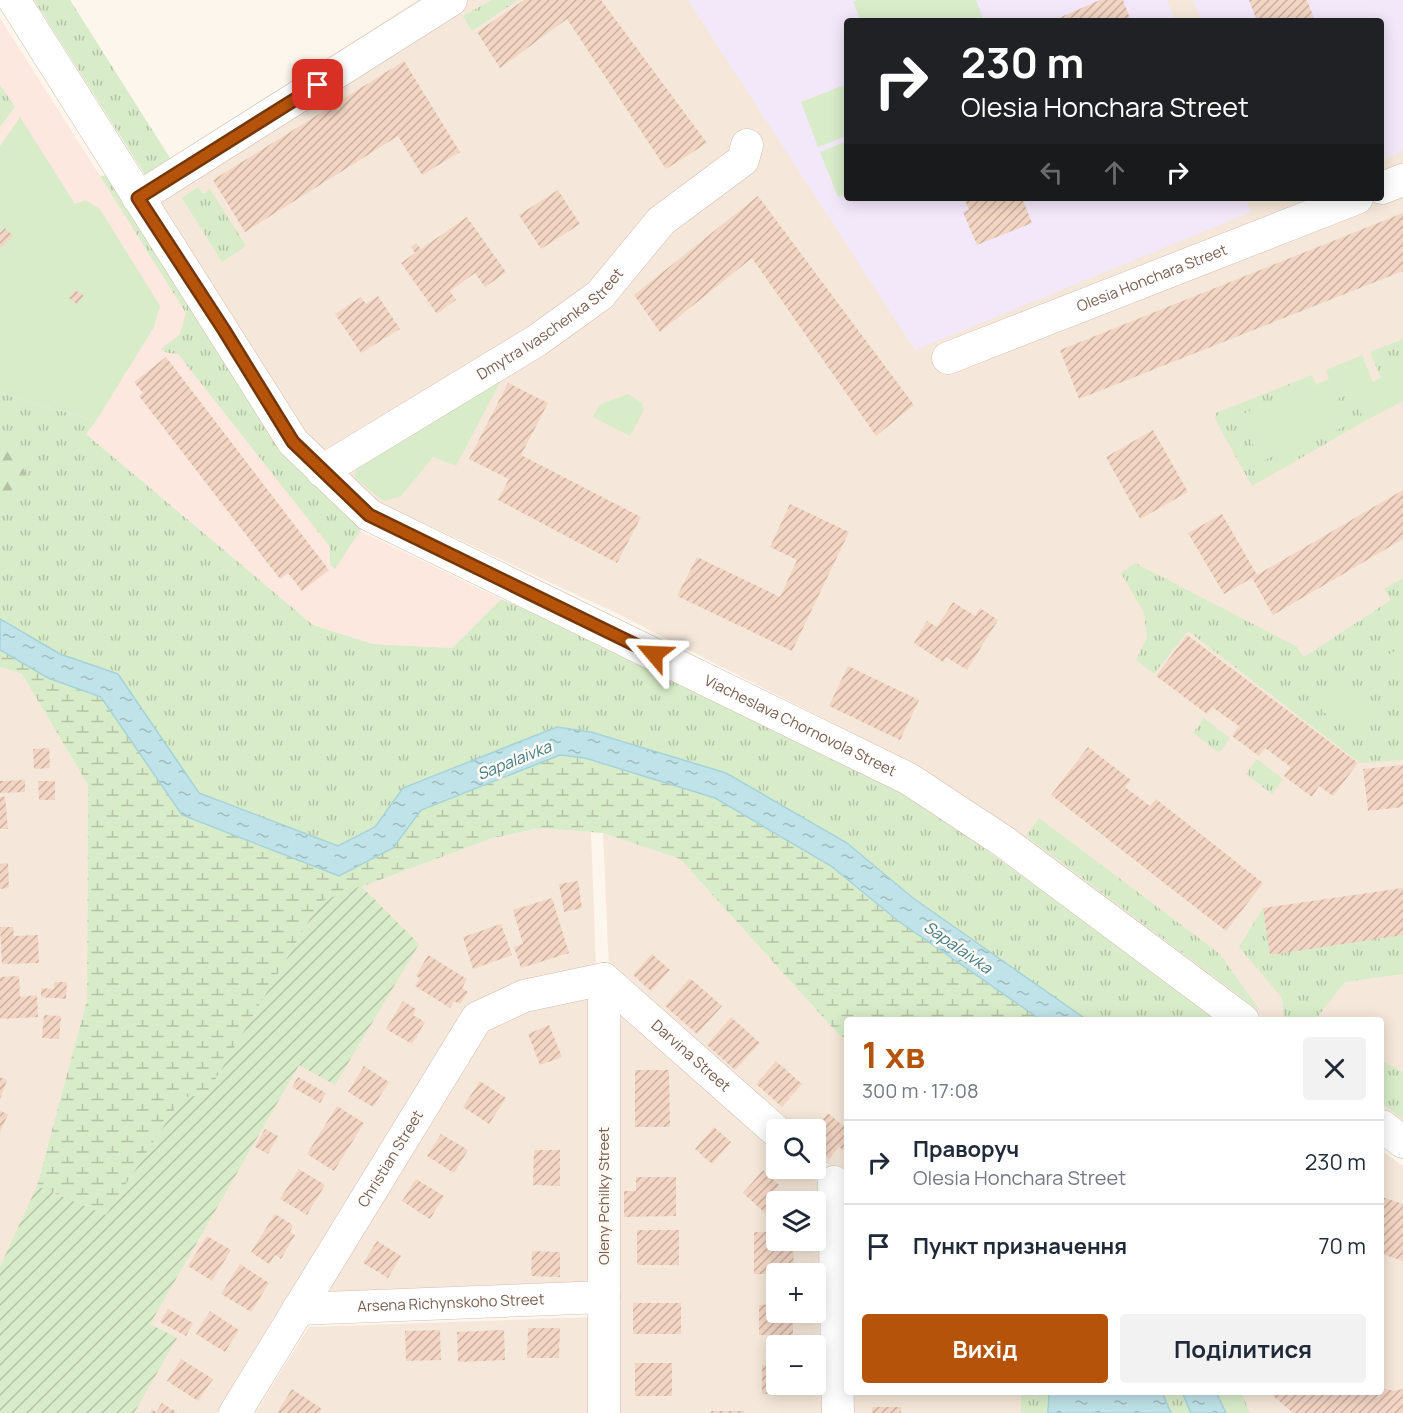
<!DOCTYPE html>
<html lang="uk">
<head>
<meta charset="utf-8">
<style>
  :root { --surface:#fff; --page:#f2f2f3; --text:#1f2937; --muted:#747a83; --line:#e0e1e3; --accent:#b45309 }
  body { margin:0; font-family:Manrope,sans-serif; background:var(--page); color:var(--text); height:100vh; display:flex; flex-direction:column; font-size:22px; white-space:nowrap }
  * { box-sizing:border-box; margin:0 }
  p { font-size:20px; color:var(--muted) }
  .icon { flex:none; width:33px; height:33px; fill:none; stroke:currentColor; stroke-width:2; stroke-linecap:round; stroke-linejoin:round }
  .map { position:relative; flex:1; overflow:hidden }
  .panel { position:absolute; left:844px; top:1017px; width:540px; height:378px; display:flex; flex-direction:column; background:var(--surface); border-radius:6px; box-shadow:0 3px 15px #0003 }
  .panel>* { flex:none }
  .guide { position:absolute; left:844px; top:18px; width:540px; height:183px; border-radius:6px; box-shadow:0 3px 15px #0003; background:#202124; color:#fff; overflow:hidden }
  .buttons { position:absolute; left:766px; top:1119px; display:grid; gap:12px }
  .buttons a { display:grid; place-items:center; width:60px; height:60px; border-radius:6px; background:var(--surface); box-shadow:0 3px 15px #0003; font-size:30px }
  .pin { position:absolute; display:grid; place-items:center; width:51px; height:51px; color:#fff; margin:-26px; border-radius:12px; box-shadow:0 3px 9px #0006 }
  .me { position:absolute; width:66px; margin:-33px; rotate:296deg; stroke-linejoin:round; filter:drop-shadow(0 0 4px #0008) }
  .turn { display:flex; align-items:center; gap:21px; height:126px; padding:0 18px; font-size:27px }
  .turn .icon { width:78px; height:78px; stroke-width:2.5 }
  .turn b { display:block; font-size:42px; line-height:51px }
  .lanes { display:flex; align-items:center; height:57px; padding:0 18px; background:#0003; justify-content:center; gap:30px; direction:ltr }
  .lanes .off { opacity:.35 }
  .round { display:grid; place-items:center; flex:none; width:63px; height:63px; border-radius:6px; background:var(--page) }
  .summary { display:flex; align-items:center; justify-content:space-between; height:102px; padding:0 18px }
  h1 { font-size:36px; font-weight:700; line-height:45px; color:var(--accent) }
  .primary-button { display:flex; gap:12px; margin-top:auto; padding:12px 18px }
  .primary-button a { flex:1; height:69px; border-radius:6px; background:var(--accent); color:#fff; font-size:24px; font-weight:700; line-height:69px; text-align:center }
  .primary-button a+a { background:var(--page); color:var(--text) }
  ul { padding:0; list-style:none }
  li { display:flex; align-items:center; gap:18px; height:84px; padding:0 18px; border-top:2px solid var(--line) }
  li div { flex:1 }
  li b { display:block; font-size:22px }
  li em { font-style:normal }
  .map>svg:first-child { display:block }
  .residential { fill:#f5e8da; fill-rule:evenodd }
  .commercial { fill:#fde8e0 }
  .education { fill:#f3e8fa }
  .grass { fill:url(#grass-tufts) }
  .forest { fill:url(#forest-firs) }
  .wetland { fill:url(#wetland-marsh) }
  .park { fill:#d8ecc9 }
  .garden { fill:url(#garden-furrows) }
  .water { fill:url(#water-ripples); stroke:#a5d3da; stroke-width:1.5 }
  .building { fill:url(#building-hatch) }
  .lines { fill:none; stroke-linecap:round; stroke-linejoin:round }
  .minor-casing { stroke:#d1beb0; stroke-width:33 }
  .minor { stroke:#fff; stroke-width:32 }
  .route-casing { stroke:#753606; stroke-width:15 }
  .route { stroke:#b45309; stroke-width:10 }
  .labels { text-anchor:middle; stroke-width:5; stroke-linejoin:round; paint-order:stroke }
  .street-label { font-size:15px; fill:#7a5c4d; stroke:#fffaf3 }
  .water-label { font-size:16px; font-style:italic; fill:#437c86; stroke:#fffaf3 }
</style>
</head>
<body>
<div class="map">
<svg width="1403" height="1413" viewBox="0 0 1403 1413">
  <defs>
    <pattern id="grass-tufts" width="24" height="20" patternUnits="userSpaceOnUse" patternTransform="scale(1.5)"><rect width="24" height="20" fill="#d8ecc9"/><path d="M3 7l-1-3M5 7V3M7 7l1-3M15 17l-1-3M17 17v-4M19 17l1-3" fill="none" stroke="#b4c2a5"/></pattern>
    <pattern id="forest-firs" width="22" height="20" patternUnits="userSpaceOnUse" patternTransform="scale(1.5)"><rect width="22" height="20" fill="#d8ecc9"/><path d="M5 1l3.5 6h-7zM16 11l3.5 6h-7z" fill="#b4c2a5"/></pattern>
    <pattern id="wetland-marsh" width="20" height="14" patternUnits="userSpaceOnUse" patternTransform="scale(1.5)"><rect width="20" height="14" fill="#d8ecc9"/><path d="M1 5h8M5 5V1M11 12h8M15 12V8" fill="none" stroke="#b4c2a5"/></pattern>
    <pattern id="garden-furrows" width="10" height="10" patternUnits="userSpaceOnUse" patternTransform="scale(1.5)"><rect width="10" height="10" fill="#d8ecc9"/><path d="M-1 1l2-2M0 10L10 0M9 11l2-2" fill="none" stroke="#b4c2a5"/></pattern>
    <pattern id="water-ripples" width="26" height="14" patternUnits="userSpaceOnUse" patternTransform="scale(1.5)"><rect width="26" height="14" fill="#bfe3e8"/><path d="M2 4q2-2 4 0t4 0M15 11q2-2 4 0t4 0" fill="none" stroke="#a0bbbe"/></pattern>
    <pattern id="building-hatch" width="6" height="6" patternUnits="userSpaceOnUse" patternTransform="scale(1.5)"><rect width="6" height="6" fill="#f3d5c3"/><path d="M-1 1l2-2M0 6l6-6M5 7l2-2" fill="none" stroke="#cab0a1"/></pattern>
  </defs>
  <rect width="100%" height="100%" fill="#fdf6ec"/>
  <g class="residential">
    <path d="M418,0H1403V1122L1382,1106V1020H1264L917,766L616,613L378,502L305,432L215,294L145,175ZM848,21H1382V198H848Z"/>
    <path d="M0,667L22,674L88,785L87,1000L37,1186L320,902L493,838L540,828L591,832L596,964L519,981L466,1006L217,1413H0Z"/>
    <path d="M603,833L680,859L839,1035L847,1039V1173H838L816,1154V1130L788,1129L609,971Z"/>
    <path d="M592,996L594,1284L324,1294L487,1029L528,1009Z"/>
    <path d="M615,1001L777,1145V1168L804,1169L825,1187L828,1413H615ZM777,1202H816V1240H777ZM777,1274H816V1312H777ZM777,1346H816V1384H777Z"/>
    <path d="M1382,1151L1403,1166V1413H1250L1241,1392H1382Z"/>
    <path d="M594,1317V1413H255L309,1327Z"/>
    <rect x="853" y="1392" width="168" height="21"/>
  </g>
  <path class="commercial" d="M0,18L280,460L362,532L501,599L452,648L373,644L313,625L86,434L96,421L0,393Z"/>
  <g class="education">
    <path d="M688,0H1167L1175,21H848V198H1245L1251,212L915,350Z"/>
    <path d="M1193,0H1403V151L1382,160V21H1202Z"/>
  </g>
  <g class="grass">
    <path d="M34,0H70L170,158L145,175Z"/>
    <path d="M492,0H518L472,31L463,16Z"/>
    <path d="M0,85L15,107L0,127Z"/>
    <path d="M110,175L364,525L335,569L330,565V547L178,354L167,353L161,349L180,334L186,313L100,176Z"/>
    <path d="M198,187L203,194L210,189L246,246L222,262L182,198Z"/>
    <path d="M1403,339V373L1400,368L1381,378L1370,352Z"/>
    <path d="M1312,375L1316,384L1241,415L1348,425L1337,398L1351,394L1365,421L1252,486L1215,419L1216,413Z"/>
    <path d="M0,393L96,421L86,434L313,625L373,644L452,648L501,599L603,643L905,791L1221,1020H1087L913,898L847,843L557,727L403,788L375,827L338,846L199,793L118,674L60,654L0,619Z"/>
    <path d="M1135,563L1296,646L1304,657L1391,600L1384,589L1403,578V760L1360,763L1188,631L1154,674L1136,660L1147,637L1144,613L1121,573Z"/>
    <path d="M1204,718L1230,738L1219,753L1193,733Z"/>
    <path d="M1257,759L1283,779L1272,794L1246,774Z"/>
    <path d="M1039,818L1220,954L1261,1012L1026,836Z"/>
    <path d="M1263,908L1270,954L1403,935V974L1345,982L1315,1020H1284L1282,998L1239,947Z"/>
    <path d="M1382,1061L1403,1072V1119L1382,1103Z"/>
    <path d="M1021,1392H1049L1048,1413H1021Z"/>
    <path d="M1162,1392H1182L1191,1413H1171Z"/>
    <path d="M1216,1392H1241L1250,1413H1226Z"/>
  </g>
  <path class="forest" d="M0,446L17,453L28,480L20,488L0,494Z"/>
  <path class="wetland" d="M0,650L48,678L101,696L182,815L339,876L393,848L420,810L560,755L585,758L714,798L831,866L897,920L1041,1020H848L847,1039L839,1035L680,859L603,833L540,828L493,838L320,902L207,1094L182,1098L106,1215L37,1186L87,1000L88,785L22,674L0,667Z"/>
  <g class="park">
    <path d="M858,0H976L984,21H861L853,2Z"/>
    <path d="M847,84V136L818,147L801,102Z"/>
    <path d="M20,117L75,204L85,200L100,209L160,306L154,327L96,421L0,393V146Z"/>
    <path d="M847,141V193L838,197L820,152Z"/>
    <path d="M1362,355L1373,382L1400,367L1403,373V401L1365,421L1351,394L1338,398L1348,425L1260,462L1240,415L1329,379L1326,370Z"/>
    <path d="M506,371L456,466L433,457L401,496L383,501L355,478L356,468Z"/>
    <path d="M628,394L642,403L644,410L630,436L593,417L599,405Z"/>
    <path d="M1403,646V679L1388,655Z"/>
    <path d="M1338,683L1377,706L1361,734L1322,711Z"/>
  </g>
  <path class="garden" d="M361,886L419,944L335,1085L299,1065L150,1324L177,1338L134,1413H0V1267L37,1186L106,1215L182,1098L207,1094L320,902Z"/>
  <g class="water">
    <path d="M0,619L60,654L118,674L199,793L338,846L375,827L403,788L557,727L591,732L726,773L847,843L913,898L1087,1020H1041L897,920L831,866L715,798L585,758L560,755L421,810L393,848L339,876L182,815L101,697L48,678L0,650Z"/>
    <path d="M1049,1392H1162L1171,1413H1048Z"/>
    <path d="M1182,1392H1216L1226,1413H1191Z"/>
  </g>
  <g class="building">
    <path d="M524,0H601L707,143L666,169L567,19L500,68L477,32Z"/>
    <path d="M1100,0H1123L1131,21H1052Z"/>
    <path d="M1249,0H1307L1315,21H1257Z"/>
    <path d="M404,61L460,152L422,175L398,136L245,232L213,180Z"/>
    <path d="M558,190L580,224L541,249L519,215Z"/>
    <path d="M758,196L914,405L876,436L752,258L660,332L634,295Z"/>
    <path d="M964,198H1022L1032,223L977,245L963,212L969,210Z"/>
    <path d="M1403,213V271L1079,399L1060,350Z"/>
    <path d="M467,217L506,272L485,287L475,273L450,291L456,300L437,314L401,263L415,253L411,247L416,243L421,249Z"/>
    <path d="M5,228L13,236L0,249V233Z"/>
    <path d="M75,290L84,296L77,304L69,298Z"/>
    <path d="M378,296L400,329L361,353L335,314L361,297L366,304Z"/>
    <path d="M166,357L329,570L302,591L288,573L280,579L139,396L143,393L134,382Z"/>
    <path d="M508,383L548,403L521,455L641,517L617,563L498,500L509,479L469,459Z"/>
    <path d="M1153,430L1188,492L1140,519L1106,457Z"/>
    <path d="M1403,490V539L1273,615L1252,578L1224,594L1188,533L1222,514L1257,575Z"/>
    <path d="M790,504L849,532L792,651L677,596L697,557L780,597L797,560L770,547Z"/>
    <path d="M953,602L975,616L980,608L998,620L967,670L946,657L943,662L914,643L927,621L937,627Z"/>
    <path d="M1187,635L1358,763L1333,796L1319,786L1312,797L1284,776L1291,767L1265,748L1259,756L1232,736L1239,726L1212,707L1207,714L1156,676Z"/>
    <path d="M848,666L919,700L900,740L829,706Z"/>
    <path d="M1088,747L1131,780L1125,787L1150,806L1156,799L1263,883L1226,931L1051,795Z"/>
    <path d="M49,748L50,768L34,769L33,749Z"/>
    <path d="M1403,765V807L1368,811L1363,769Z"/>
    <path d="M25,780V792L0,793V781Z"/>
    <path d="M38,781H55V800H39Z"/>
    <path d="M0,797H5L8,829H0Z"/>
    <path d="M8,863L9,888L0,889V864Z"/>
    <path d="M578,881L582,908L564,912L559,884Z"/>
    <path d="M1403,888V935L1270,955L1263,908Z"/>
    <path d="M552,898L569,953L521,968L514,947L523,944L513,910Z"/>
    <path d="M501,924L512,955L473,969L463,937Z"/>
    <path d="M0,927H13L14,936L38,935L39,963L2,964Z"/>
    <path d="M652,954L670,970L651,991L633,975Z"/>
    <path d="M428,955L467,979L462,988L468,992L460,1004L454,1001L450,1008L415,986L420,978L416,976Z"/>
    <path d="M19,976L20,997L37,995L38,1017L0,1019V977Z"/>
    <path d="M690,978L722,1006L697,1034L665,1006Z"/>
    <path d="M54,982H67L66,999L41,997V988L54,989Z"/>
    <path d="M403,1001L416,1009L413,1015L425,1022L412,1044L386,1029Z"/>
    <path d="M44,1015L61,1016L59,1039L42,1038Z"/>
    <path d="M731,1017L760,1043L735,1070L707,1045Z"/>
    <path d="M549,1025L562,1057L540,1065L528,1034Z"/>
    <path d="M776,1061L802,1084L782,1107L756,1084Z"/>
    <path d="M364,1066L389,1082L373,1107L348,1092Z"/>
    <path d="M635,1070H669L670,1127H635Z"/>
    <path d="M0,1077L7,1080L0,1099Z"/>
    <path d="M298,1077L326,1093L320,1103L292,1087Z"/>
    <path d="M480,1081L506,1098L489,1124L463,1107Z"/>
    <path d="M337,1106L364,1123L334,1171L307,1154Z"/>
    <path d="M0,1111L8,1114L0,1133Z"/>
    <path d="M828,1113L848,1130V1154L839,1147L829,1159L816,1147V1130H814Z"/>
    <path d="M714,1127L731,1142L712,1164L695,1149Z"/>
    <path d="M265,1129L278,1136L268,1154L255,1147Z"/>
    <path d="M441,1134L468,1150L454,1173L427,1156Z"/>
    <path d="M534,1150H560V1186L533,1185Z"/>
    <path d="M299,1169L325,1185L307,1215L280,1199Z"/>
    <path d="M763,1170L779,1185L773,1192L779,1197L765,1213L743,1193Z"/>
    <path d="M636,1177H676V1216L624,1217V1191H636Z"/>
    <path d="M416,1179L444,1196L430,1219L402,1201Z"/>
    <path d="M1382,1197L1403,1204V1261L1382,1254Z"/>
    <path d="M275,1214L293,1225L290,1232L295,1235L281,1259L275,1255L269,1264L251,1252Z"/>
    <rect x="637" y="1230" width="42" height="35"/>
    <path d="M754,1232H777V1240H794L793,1274H754Z"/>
    <path d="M207,1236L231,1250L212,1281L188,1266Z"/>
    <path d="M377,1241L401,1256L388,1278L363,1263Z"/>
    <path d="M532,1251L560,1252V1277L531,1276Z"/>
    <path d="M240,1264L269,1283L251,1312L221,1294Z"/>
    <rect x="633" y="1303" width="48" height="31"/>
    <path d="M777,1304V1312H793V1335H759V1305Z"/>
    <path d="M168,1309L193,1323L186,1336L160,1322Z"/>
    <path d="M210,1311L239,1330L225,1352L196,1334Z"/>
    <path d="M528,1328H560L559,1358H527Z"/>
    <path d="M440,1330L441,1360L406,1361L405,1331Z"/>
    <path d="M504,1330L505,1360L458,1362L457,1332Z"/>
    <path d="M181,1359L213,1379L198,1401L167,1381Z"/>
    <rect x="635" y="1363" width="37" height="33"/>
    <path d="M762,1365H777V1384H793V1394H762Z"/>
    <path d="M1382,1388L1394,1391L1403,1389V1413H1293L1269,1392H1382Z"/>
    <path d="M292,1389L322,1409L319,1413H277Z"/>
    <path d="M162,1403L178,1413H150L152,1409L156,1412Z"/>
    <rect x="872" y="1407" width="29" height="6"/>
    <rect x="711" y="1411" width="33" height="2"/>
  </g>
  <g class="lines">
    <g class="minor-casing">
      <g id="minor">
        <path id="s1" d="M14,0L293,442L369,515L909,779L1003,841L1243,1020"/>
        <path d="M1382,188L1403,180"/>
        <path d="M138,198L451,0"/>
        <path id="s2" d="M948,358L1357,198"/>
        <path id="s3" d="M322,471L536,341L600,295L661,221L743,160L747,145"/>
        <path d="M604,979V1413"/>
        <path id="s4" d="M604,979L777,1132"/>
        <path d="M1382,1126L1403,1142"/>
        <path d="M834,1182L838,1413"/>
        <path id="s5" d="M298,1309L604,1297"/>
        <path id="s6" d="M235,1413L477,1018L524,996L604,979"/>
      </g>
    </g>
    <use href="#minor" class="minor"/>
  </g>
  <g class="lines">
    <g class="route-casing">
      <path id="route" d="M318,85L138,198L224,330L293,442L369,515L654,654"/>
    </g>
    <use href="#route" class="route"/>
  </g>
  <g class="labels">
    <g class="street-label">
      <text dy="5" stroke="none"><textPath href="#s2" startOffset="219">Olesia Honchara Street</textPath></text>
      <text dy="5" stroke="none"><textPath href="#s3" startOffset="272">Dmytra Ivaschenka Street</textPath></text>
      <text dy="5" stroke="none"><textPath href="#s1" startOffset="1108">Viacheslava Chornovola Street</textPath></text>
      <text dy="5" stroke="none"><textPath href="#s4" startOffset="116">Darvina Street</textPath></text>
      <text dy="5" stroke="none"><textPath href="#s6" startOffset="298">Christian Street</textPath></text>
      <text transform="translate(604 1196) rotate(-90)" y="5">Oleny Pchilky Street</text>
      <text dy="5" stroke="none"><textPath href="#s5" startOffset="153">Arsena Richynskoho Street</textPath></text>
    </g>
    <g class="water-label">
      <text transform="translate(514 760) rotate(-22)" y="6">Sapalaivka</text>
      <text transform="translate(958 947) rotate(35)" y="6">Sapalaivka</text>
    </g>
  </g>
</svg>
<div class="buttons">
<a><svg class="icon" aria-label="search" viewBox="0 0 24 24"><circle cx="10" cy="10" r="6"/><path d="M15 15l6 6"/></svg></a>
<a><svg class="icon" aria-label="layers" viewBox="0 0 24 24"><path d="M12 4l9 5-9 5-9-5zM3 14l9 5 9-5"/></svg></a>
<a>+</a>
<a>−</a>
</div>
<div class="pin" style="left:318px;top:85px;background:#d93025"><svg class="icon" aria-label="arrive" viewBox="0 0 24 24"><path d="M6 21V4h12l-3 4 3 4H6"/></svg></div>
<svg class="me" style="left:654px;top:654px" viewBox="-20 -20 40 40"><path d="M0-17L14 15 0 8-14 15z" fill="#b45309" stroke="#fff" stroke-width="4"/></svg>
<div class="guide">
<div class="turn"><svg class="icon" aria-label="right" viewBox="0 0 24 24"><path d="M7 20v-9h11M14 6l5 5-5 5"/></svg><div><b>230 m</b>Olesia Honchara Street</div></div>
<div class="lanes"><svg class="icon off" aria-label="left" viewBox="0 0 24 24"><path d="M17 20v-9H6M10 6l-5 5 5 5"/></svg><svg class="icon off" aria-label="ahead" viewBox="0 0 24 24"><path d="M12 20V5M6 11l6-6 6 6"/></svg><svg class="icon" aria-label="right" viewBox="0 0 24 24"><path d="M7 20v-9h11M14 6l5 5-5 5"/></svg></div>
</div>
<section class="panel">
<div class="summary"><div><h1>1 хв</h1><p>300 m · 17:08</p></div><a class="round"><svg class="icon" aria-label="close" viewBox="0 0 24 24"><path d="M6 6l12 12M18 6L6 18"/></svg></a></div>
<ul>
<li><svg class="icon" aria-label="right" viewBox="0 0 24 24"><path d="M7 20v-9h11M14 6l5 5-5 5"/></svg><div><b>Праворуч</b><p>Olesia Honchara Street</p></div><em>230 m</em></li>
<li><svg class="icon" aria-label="arrive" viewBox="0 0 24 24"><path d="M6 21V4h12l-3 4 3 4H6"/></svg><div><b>Пункт призначення</b></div><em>70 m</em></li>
</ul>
<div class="primary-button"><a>Вихід</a><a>Поділитися</a></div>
</section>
</div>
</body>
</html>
